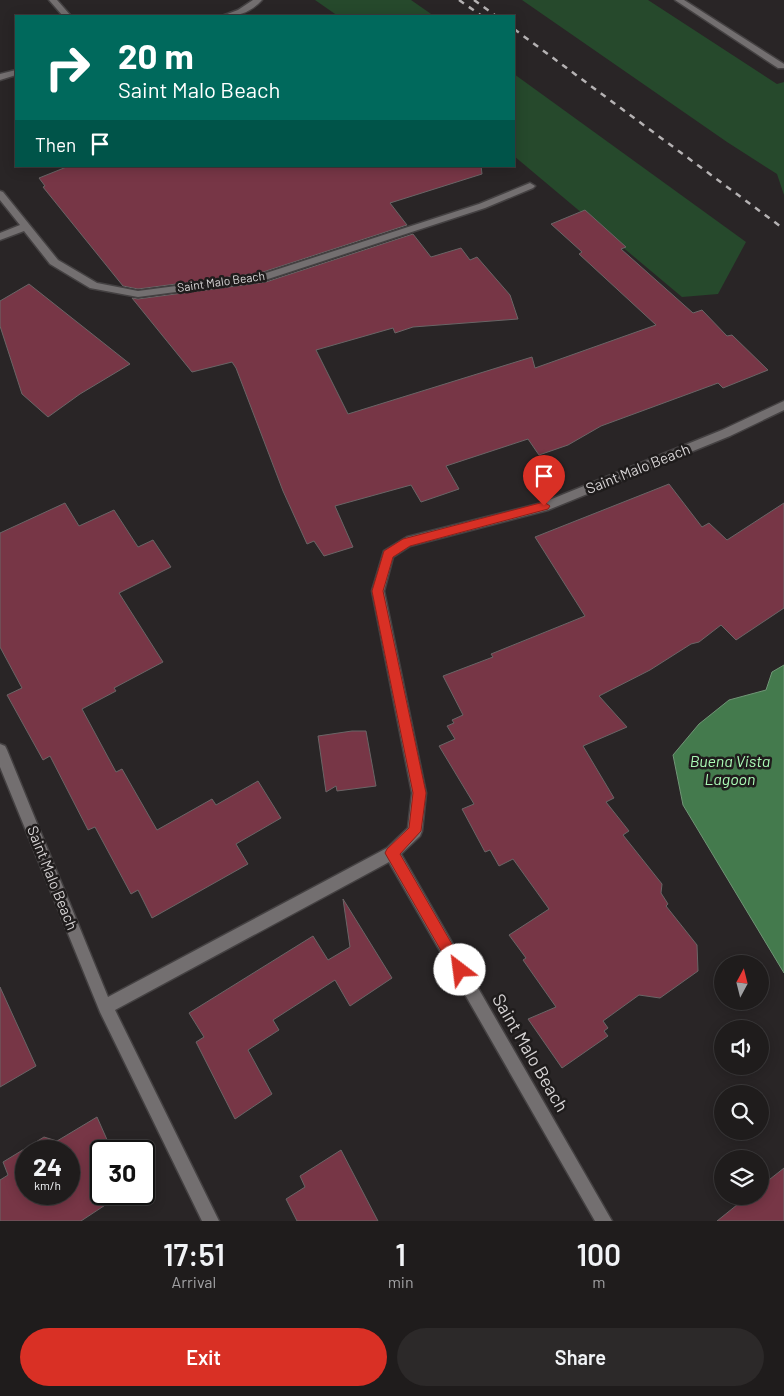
<!DOCTYPE html>
<html lang="en">
<head>
<meta charset="utf-8">
<style>
  :root { --surface:#1f1c1c; --page:#2c2929; --text:#f1f3f6; --muted:#a1a1a3; --line:#3c3a3b; --accent:#d93025 }
  body { margin:0; font-family:Barlow,sans-serif; background:var(--page); color:var(--text); height:100vh; display:flex; flex-direction:column; font-size:19px; white-space:nowrap }
  * { box-sizing:border-box; margin:0 }
  p { font-size:16px; color:var(--muted) }
  .icon { flex:none; width:28px; height:28px; fill:none; stroke:currentColor; stroke-width:2; stroke-linecap:round; stroke-linejoin:round }
  .map { position:relative; height:1221px; overflow:hidden }
  .drawer { display:flex; flex-direction:column; background:var(--surface); flex:1 }
  .drawer>* { flex:none }
  .top-card { position:absolute; left:15px; top:15px; width:500px; height:152px; border-radius:0px; box-shadow:0 2px 12px #0003,0 0 0 1px var(--line); background:#00695c; color:#fff; overflow:hidden }
  .needle { width:32px; rotate:7deg }
  .tools { position:absolute; left:714px; top:955px; display:grid; gap:10px }
  .tools a { display:grid; place-items:center; width:55px; height:55px; border-radius:50%; background:var(--surface); box-shadow:0 2px 12px #0003,0 0 0 1px var(--line); font-size:25px }
  .speed { position:absolute; left:15px; top:1140px; display:flex; gap:10px; font-size:25px; font-weight:700; text-align:center }
  .speed>* { display:grid; place-content:center; width:65px; height:65px; border-radius:50%; background:var(--surface); box-shadow:0 2px 12px #0003,0 0 0 1px var(--line); line-height:1 }
  .speed small { font-size:12px; font-weight:400 }
  .speed .limit { border:2px solid #111; border-radius:8px; background:#fff; color:#111 }
  .pin { position:absolute; display:grid; place-items:center; width:42px; height:42px; color:#fff; margin:-51px -21px; border-radius:50% 50% 50% 0; rotate:-45deg; box-shadow:0 0 5px #0007 }
  .pin .icon { rotate:45deg }
  .me { position:absolute; width:55px; margin:-28px; rotate:330deg; stroke-linejoin:round; filter:drop-shadow(0 0 4px #0008) }
  .turn { display:flex; align-items:center; gap:18px; height:105px; padding:0 20px; font-size:22px }
  .turn .icon { width:65px; height:65px; stroke-width:2.5 }
  .turn b { display:block; font-size:35px; line-height:42px }
  .then { display:flex; align-items:center; height:48px; padding:0 20px; background:#0003; gap:10px; font-size:19px }
  .eta { display:flex; justify-content:space-evenly; align-items:center; height:85px; text-align:center }
  .eta b { font-size:30px; font-weight:600; line-height:35px }
  .cta { display:flex; gap:10px; margin-top:auto; padding:10px 20px }
  .cta a { flex:1; height:58px; border-radius:30px; background:var(--accent); color:#fff; font-size:20px; font-weight:600; line-height:58px; text-align:center }
  .cta a+a { background:var(--page); color:var(--text) }
  .map>svg:first-child { display:block }
  .green { fill:#26492c }
  .water { fill:#447a4d; stroke:#709576 }
  .building { fill:#773646; stroke:#6a6566; fill-rule:evenodd }
  .lines { fill:none; stroke-linecap:round; stroke-linejoin:round }
  .minor-casing { stroke:#444142; stroke-width:3 }
  .minor { fill:#736f70; fill-rule:evenodd }
  .rail { stroke:#b5b2b3; stroke-width:2.5; stroke-dasharray:6 6; stroke-linecap:butt }
  .route { fill:#d93025; stroke:#8d1f18 }
  .labels { text-anchor:middle; stroke-width:5; stroke-linejoin:round; paint-order:stroke }
  .far-street-label { font-size:12px; fill:#d7d4d5; stroke:#1f1c1c }
  .street-label { font-size:15px; fill:#d7d4d5; stroke:#1f1c1c }
  .water-label { font-size:16px; font-style:italic; fill:#abfbb6; stroke:#1f1c1c }
  .near-street-label { font-size:18px; fill:#d7d4d5; stroke:#1f1c1c }
</style>
</head>
<body>
<div class="map">
<svg width="784" height="1221" viewBox="0 0 784 1221">
  <rect width="100%" height="100%" fill="#292526"/>
  <g class="green">
    <path d="M315,0H411L434,16H338Z"/>
    <path d="M522,0H648L777,84L784,82V195L777,174L727,142Z"/>
    <path d="M514,74L746,242L718,294L682,297L514,156Z"/>
  </g>
  <path class="water" d="M784,665V973L683,805L673,755L699,724L729,700L766,690L772,672Z"/>
  <g class="building">
    <path d="M69,166H481L482,174L390,203L407,225L260,273L138,289L123,286L43,187L45,186L39,178Z"/>
    <path d="M585,210L626,247L621,249L693,313L702,310L727,336L732,335L768,370L723,388L718,383L601,426L568,445L539,455L528,439L446,466L459,489L421,502L411,485L335,506L353,547L324,556L314,541L307,544L283,491L236,368L232,362L192,372L132,298L138,299L266,282L413,234L431,257L461,248L470,260L477,257L510,295L518,319L413,327L395,333L393,328L316,350L348,414L532,357L535,368L656,325L579,254L582,252L551,224Z"/>
    <path d="M29,284L130,364L80,394L48,417L22,394L0,326V301Z"/>
    <path d="M669,484L702,527L709,523L727,540L784,503V608L736,640L721,625L699,642L691,644L650,670L599,696L627,727L583,746L614,798L606,802L629,831L623,835L662,884L661,893L668,904L666,906L697,945L698,971L660,998L639,995L603,1021L608,1028L604,1031L608,1036L562,1068L528,1019L556,1007L523,960L526,958L509,935L549,909L513,859L499,866L490,850L485,852L462,809L474,804L439,746L455,739L447,726L454,723L452,720L463,715L443,676L493,657L491,654L585,616L535,537Z"/>
    <path d="M65,503L79,526L114,510L138,547L153,540L171,567L119,593L163,662L114,688L116,691L82,709L116,772L122,769L157,830L212,799L216,805L258,781L281,818L236,844L248,864L152,918L138,890L131,894L95,827L88,830L50,756L43,760L7,695L22,688L0,647V533Z"/>
    <path d="M352,731H366L376,786L337,791L336,786L326,792L318,736Z"/>
    <path d="M343,899L392,978L350,1006L335,980L273,1020L279,1030L248,1050L272,1094L235,1119L196,1042L204,1037L189,1013L313,936L328,960L350,947Z"/>
    <path d="M0,987L36,1066L0,1087Z"/>
    <path d="M97,1117L112,1151H101V1194H122L81,1221H0V1180L8,1175L3,1162L44,1137L57,1141ZM26,1151H69V1194H26Z"/>
    <path d="M341,1150L378,1221H297L286,1199L305,1187L300,1176Z"/>
    <path d="M784,1168V1221H717L748,1196H760V1187Z"/>
  </g>
  <g class="lines">
    <g class="minor-casing">
      <g id="minor">
        <path d="M49,0H57L71,16H63Z"/>
        <path d="M253,0H262C251,12 238,17 222,16L238,10Z"/>
        <path d="M675,0H684L784,64V68H778Z"/>
        <path d="M16,70V75L0,80V74Z"/>
        <path d="M530,183L535,186L533,188L485,208L265,280L138,297L90,288L50,264L24,231L0,240V233L20,225L0,200V191L3,192L58,260L97,283L138,291L260,275L479,204Z"/>
        <path d="M784,401V410L730,436L548,510L410,546L393,557L384,591L426,793L422,831L420,836L401,854L612,1221H595L389,862L115,1010L219,1221H202L100,1012L0,767V744L5,746L7,750L108,997L387,848L408,828L412,793L372,591L384,551L407,537L542,503L722,430Z"/>
      </g>
    </g>
    <use href="#minor" class="minor"/>
    <g class="rail">
      <path d="M459,0L482,16"/>
      <path d="M474,0L496,16"/>
      <path d="M514,29L784,229"/>
    </g>
  </g>
  <path class="route" d="M544,502L550,506L548,509L410,546L393,557L383,591L426,793L421,831L400,854L464,965L466,970L464,975L460,977L455,975L385,853L387,849L409,828L413,793L372,591L384,551L403,539Z"/>
  <g class="labels">
    <g class="far-street-label">
      <text transform="translate(221 282) rotate(-8)" y="4">Saint Malo Beach</text>
    </g>
    <g class="street-label">
      <text transform="translate(638 469) rotate(-22)" y="5">Saint Malo Beach</text>
      <text transform="translate(52 878) rotate(68)" y="5">Saint Malo Beach</text>
    </g>
    <g class="water-label">
      <text x="730" y="767">Buena Vista<tspan x="730" dy="18">Lagoon</tspan></text>
    </g>
    <g class="near-street-label">
      <text transform="translate(530 1053) rotate(60)" y="6">Saint Malo Beach</text>
    </g>
  </g>
</svg>
<div class="tools">
<a><svg class="needle" viewBox="-14 -14 28 28"><path d="M0-13l5 13h-10z" fill="#e53935"/><path d="M0 13l5-13h-10z" fill="#a1a1a3"/></svg></a>
<a><svg class="icon" aria-label="sound" viewBox="0 0 24 24"><path d="M4 9h4l5-4v14l-5-4H4zM17 9q2 3 0 6"/></svg></a>
<a><svg class="icon" aria-label="search" viewBox="0 0 24 24"><circle cx="10" cy="10" r="6"/><path d="M15 15l6 6"/></svg></a>
<a><svg class="icon" aria-label="layers" viewBox="0 0 24 24"><path d="M12 4l9 5-9 5-9-5zM3 14l9 5 9-5"/></svg></a>
</div>
<div class="speed"><div>24<small>km/h</small></div><div class="limit">30</div></div>
<div class="pin" style="left:544px;top:506px;background:#d93025"><svg class="icon" aria-label="arrive" viewBox="0 0 24 24"><path d="M6 21V4h12l-3 4 3 4H6"/></svg></div>
<svg class="me" style="left:460px;top:970px" viewBox="-20 -20 40 40"><circle r="19" fill="#fff"/><path d="M0-13L10 11 0 6-10 11z" fill="#d93025"/></svg>
<div class="top-card">
<div class="turn"><svg class="icon" aria-label="right" viewBox="0 0 24 24"><path d="M7 20v-9h11M14 6l5 5-5 5"/></svg><div><b>20 m</b>Saint Malo Beach</div></div>
<div class="then">Then<svg class="icon" aria-label="arrive" viewBox="0 0 24 24"><path d="M6 21V4h12l-3 4 3 4H6"/></svg></div>
</div>
</div>
<section class="drawer">
<div class="eta">
<div><b>17:51</b><p>Arrival</p></div>
<div><b>1</b><p>min</p></div>
<div><b>100</b><p>m</p></div>
</div>
<div class="cta"><a>Exit</a><a>Share</a></div>
</section>
</body>
</html>
